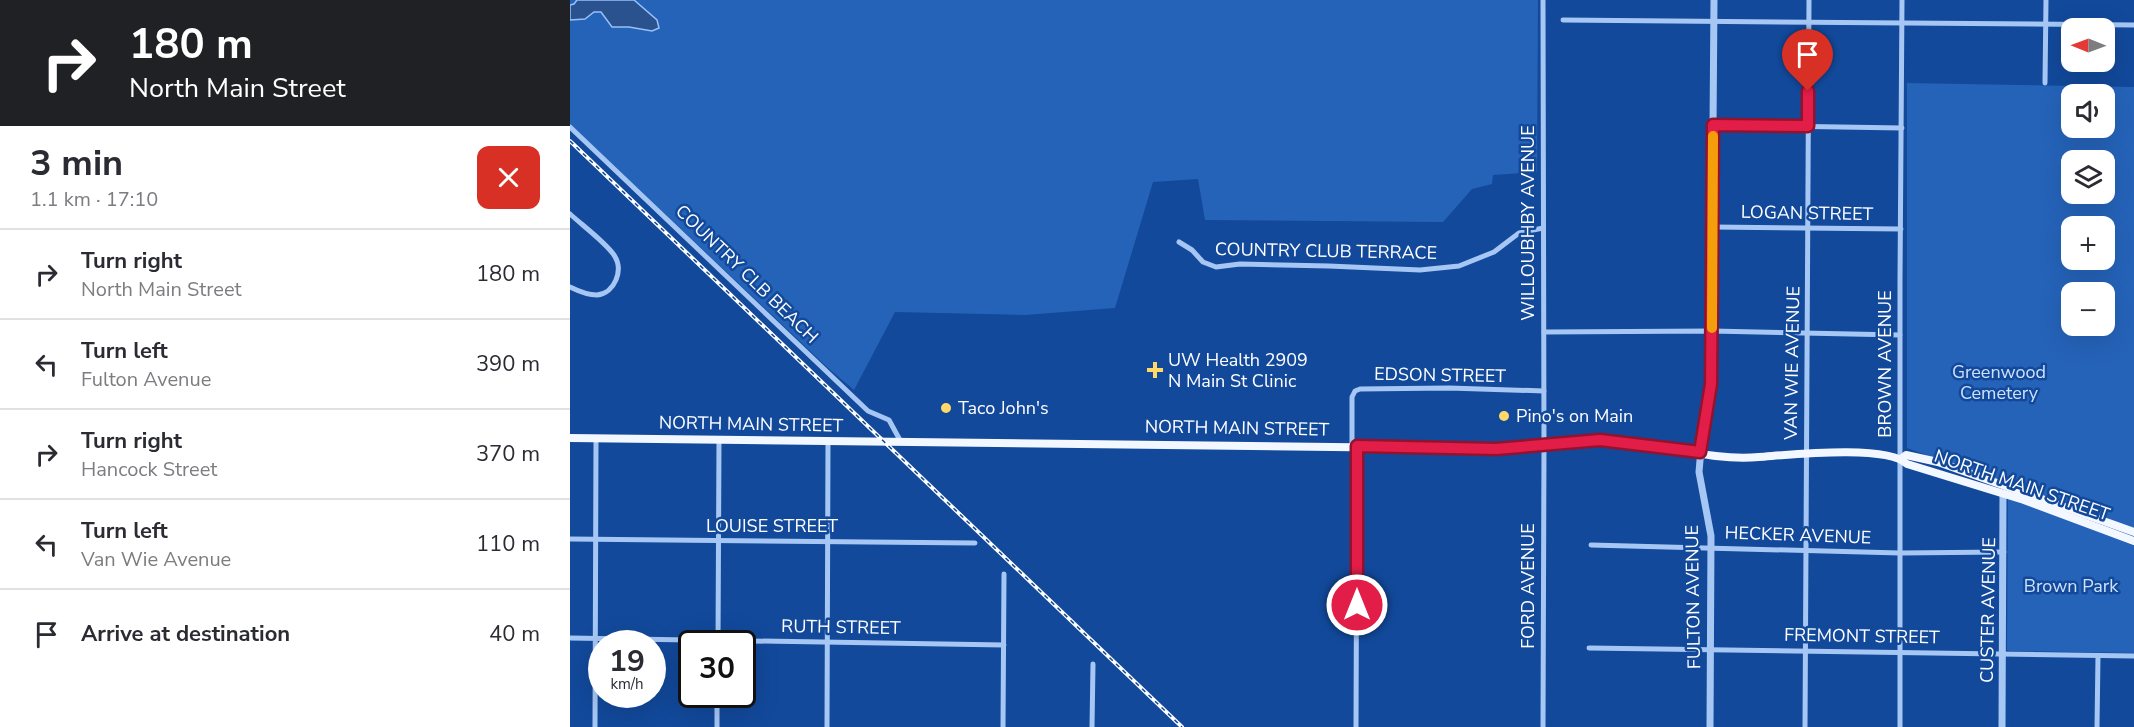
<!DOCTYPE html>
<html lang="en">
<head>
<meta charset="utf-8">
<style>
  :root { --surface:#fff; --page:#f2f2f3; --text:#2b2b33; --muted:#7c7c81; --line:#e1e1e2 }
  body { margin:0; font-family:"Nunito Sans",sans-serif; background:var(--page); color:var(--text); height:100vh; display:flex; flex-direction:column; font-size:22px; white-space:nowrap }
  * { box-sizing:border-box; margin:0 }
  p { font-size:20px; color:var(--muted) }
  .icon { flex:none; width:33px; height:33px; fill:none; stroke:currentColor; stroke-width:2; stroke-linecap:round; stroke-linejoin:round }
  .map { position:relative; flex:1; overflow:hidden }
  .sheet { display:flex; flex-direction:column; background:var(--surface); width:570px }
  .sheet>* { flex:none }
  .guide { background:#202124; color:#fff; overflow:hidden }
  .needle { width:39px; rotate:271deg }
  .buttons { position:absolute; left:1491px; top:18px; display:grid; gap:12px }
  .buttons a { display:grid; place-items:center; width:54px; height:54px; border-radius:12px; background:var(--surface); box-shadow:0 6px 24px #0002; font-size:30px }
  .speed { position:absolute; left:18px; top:630px; display:flex; gap:12px; font-size:30px; font-weight:700; text-align:center }
  .speed>* { display:grid; place-content:center; width:78px; height:78px; border-radius:50%; background:var(--surface); box-shadow:0 6px 24px #0002; line-height:1 }
  .speed small { font-size:15px; font-weight:400 }
  .speed .limit { border:3px solid #111; border-radius:9px; background:#fff; color:#111 }
  .pin { position:absolute; display:grid; place-items:center; width:51px; height:51px; color:#fff; margin:-62px -26px; border-radius:50% 50% 50% 0; rotate:-45deg; box-shadow:0 0 6px #0007 }
  .pin .icon { rotate:45deg }
  .me { position:absolute; width:66px; margin:-33px; rotate:0deg; stroke-linejoin:round; filter:drop-shadow(0 0 4px #0008) }
  .turn { display:flex; align-items:center; gap:21px; height:126px; padding:0 30px; font-size:27px }
  .turn .icon { width:78px; height:78px; stroke-width:2.5 }
  .turn b { display:block; font-size:42px; line-height:51px }
  .round { display:grid; place-items:center; flex:none; width:63px; height:63px; border-radius:12px; background:var(--page) }
  .head { display:flex; align-items:center; justify-content:space-between; height:102px; padding:0 30px }
  h1 { font-size:36px; font-weight:700; line-height:45px }
  ul { padding:0; list-style:none }
  li { display:flex; align-items:center; gap:18px; height:90px; padding:0 30px; border-top:2px solid var(--line) }
  li div { flex:1 }
  li b { display:block; font-size:22px }
  li em { font-style:normal }
  main { display:flex; flex:1; min-height:0 }
  .map>svg:first-child { display:block }
  .green { fill:#2563b9; fill-rule:evenodd }
  .water { fill:#29528f; stroke:#98c1f7; stroke-width:1.5 }
  .lines { fill:none; stroke-linecap:round; stroke-linejoin:round }
  .minor { stroke:#a6c7f4; stroke-width:5 }
  .tertiary { stroke:#a6c7f4; stroke-width:7 }
  .primary { stroke:#f3f7ff; stroke-width:8 }
  .rail-casing { stroke:#fff; stroke-width:4 }
  .rail { stroke:#12499b; stroke-width:1.5; stroke-dasharray:4.5; stroke-linecap:butt }
  .route-casing { stroke:#92132f; stroke-width:15 }
  .route { stroke:#e11d48; stroke-width:10 }
  .slow { stroke:#f59e0b; stroke-width:10 }
  .poi-dot { fill:#ffd869; stroke:#12499b; stroke-width:2 }
  .labels { text-anchor:middle; stroke-width:5; stroke-linejoin:round; paint-order:stroke }
  .street-label { font-size:18px; fill:#fff; stroke:#12499b }
  .poi-label { font-size:18px; fill:#fff; stroke:#12499b; text-anchor:start }
  .park-label { font-size:18px; fill:#cee2fe; stroke:#12499b }
</style>
</head>
<body>
<main>
<section class="sheet">
<div class="guide">
<div class="turn"><svg class="icon" aria-label="right" viewBox="0 0 24 24"><path d="M7 20v-9h11M14 6l5 5-5 5"/></svg><div><b>180 m</b>North Main Street</div></div>
</div>
<div class="head"><div><h1>3 min</h1><p>1.1 km · 17:10</p></div><a class="round" style="background:#d93025;color:#fff"><svg class="icon" aria-label="close" viewBox="0 0 24 24"><path d="M6 6l12 12M18 6L6 18"/></svg></a></div>
<ul>
<li><svg class="icon" aria-label="right" viewBox="0 0 24 24"><path d="M7 20v-9h11M14 6l5 5-5 5"/></svg><div><b>Turn right</b><p>North Main Street</p></div><em>180 m</em></li>
<li><svg class="icon" aria-label="left" viewBox="0 0 24 24"><path d="M17 20v-9H6M10 6l-5 5 5 5"/></svg><div><b>Turn left</b><p>Fulton Avenue</p></div><em>390 m</em></li>
<li><svg class="icon" aria-label="right" viewBox="0 0 24 24"><path d="M7 20v-9h11M14 6l5 5-5 5"/></svg><div><b>Turn right</b><p>Hancock Street</p></div><em>370 m</em></li>
<li><svg class="icon" aria-label="left" viewBox="0 0 24 24"><path d="M17 20v-9H6M10 6l-5 5 5 5"/></svg><div><b>Turn left</b><p>Van Wie Avenue</p></div><em>110 m</em></li>
<li><svg class="icon" aria-label="arrive" viewBox="0 0 24 24"><path d="M6 21V4h12l-3 4 3 4H6"/></svg><div><b>Arrive at destination</b></div><em>40 m</em></li>
</ul>
</section>
<div class="map">
<svg width="1564" height="727" viewBox="0 0 1564 727">
  <rect width="100%" height="100%" fill="#12499b"/>
  <g class="green">
    <path d="M0,0H968L967,172L923,175L922,184L902,189L873,222L635,220L628,179L583,182L545,308L455,315L325,312L284,390L258,368L0,124Z"/>
    <path d="M1337,83L1564,87V529L1337,448ZM1502,94H1534V128H1502ZM1502,160H1534V194H1502ZM1502,226H1534V260H1502ZM1502,292H1534V326H1502Z"/>
    <path d="M1438,497L1564,541V653L1440,651L1437,650Z"/>
  </g>
  <path class="water" d="M7,0H64L87,20L89,28L82,31L59,27H42L31,12H24L15,19L0,20V5L4,4Z"/>
  <g class="lines">
    <g class="minor">
      <path d="M993,20L1564,25"/>
      <path d="M1475,83L1476,0"/>
      <path d="M1143,125L1332,128"/>
      <path d="M0,127L298,411L319,420L331,442"/>
      <path d="M0,214C12,225 35,242 44,255C54,270 45,293 27,295C18,295 8,291 0,287"/>
      <path d="M1143,227L1331,229"/>
      <path d="M609,242L622,250L633,262L646,267L670,264L759,266L850,270L889,266L924,252L949,233L973,228"/>
      <path d="M974,332L1142,331L1330,335"/>
      <path d="M782,446V397L785,391L790,389L879,388L974,391"/>
      <path d="M0,539L405,543"/>
      <path d="M1021,545L1330,553L1434,552"/>
      <path d="M0,638L434,645"/>
      <path d="M148,644L149,440"/>
      <path d="M1019,648L1564,656"/>
      <path d="M25,727L26,439"/>
      <path d="M147,727V694"/>
      <path d="M257,727L258,442"/>
      <path d="M433,727L434,574"/>
      <path d="M522,727L523,664"/>
      <path d="M786,727L787,446"/>
      <path d="M973,727L974,446L973,0"/>
      <path d="M1235,727L1239,0"/>
      <path d="M1330,727V281L1332,0"/>
      <path d="M1527,727L1528,656"/>
    </g>
    <g class="tertiary">
      <path d="M1140,727L1141,536L1129,472L1132,437L1141,384L1144,0"/>
      <path d="M1432,727L1433,494"/>
    </g>
    <g class="primary">
      <path d="M0,438L926,449C960,447 997,440 1030,440C1083,440 1137,462 1189,457C1218,455 1317,444 1337,464L1454,500L1564,541"/>
      <path d="M1331,459L1336,455L1368,462L1564,532"/>
    </g>
    <g class="rail-casing">
      <path id="rail" d="M0,141L612,727"/>
    </g>
    <use href="#rail" class="rail"/>
  </g>
  <g class="lines">
    <g class="route-casing">
      <path id="route" d="M787,605V446L926,449L1030,440L1130,452L1141,384L1143,125L1238,126V91"/>
    </g>
    <use href="#route" class="route"/>
    <path class="slow" d="M1142,328L1143,136"/>
  </g>
  <g class="poi-dot">
    <path d="M582 361h6v6h6v6h-6v6h-6v-6h-6v-6h6z"/>
    <circle cx="376" cy="408" r="6"/>
    <circle cx="934" cy="416" r="6"/>
  </g>
  <g class="labels">
    <g class="street-label">
      <text transform="translate(1237 213) rotate(1)" y="6">LOGAN STREET</text>
      <text transform="translate(958 223) rotate(-90)" y="6">WILLOUBHBY AVENUE</text>
      <text transform="translate(756 251) rotate(1)" y="6">COUNTRY CLUB TERRACE</text>
      <text transform="translate(177 274) rotate(44)" y="6">COUNTRY CLB BEACH</text>
      <text transform="translate(1222 363) rotate(-89)" y="6">VAN WIE AVENUE</text>
      <text transform="translate(1315 364) rotate(-90)" y="6">BROWN AVENUE</text>
      <text transform="translate(870 375) rotate(1)" y="6">EDSON STREET</text>
      <text transform="translate(181 424) rotate(1)" y="6">NORTH MAIN STREET</text>
      <text transform="translate(667 428) rotate(1)" y="6">NORTH MAIN STREET</text>
      <text transform="translate(1452 485) rotate(19)" y="6">NORTH MAIN STREET</text>
      <text x="202" y="532">LOUISE STREET</text>
      <text transform="translate(1228 535) rotate(2)" y="6">HECKER AVENUE</text>
      <text transform="translate(958 586) rotate(-90)" y="6">FORD AVENUE</text>
      <text transform="translate(1123 597) rotate(-91)" y="6">FULTON AVENUE</text>
      <text transform="translate(1418 610) rotate(-89)" y="6">CUSTER AVENUE</text>
      <text transform="translate(271 627) rotate(1)" y="6">RUTH STREET</text>
      <text transform="translate(1292 636) rotate(1)" y="6">FREMONT STREET</text>
    </g>
    <g class="poi-label">
      <text x="598" y="366">UW Health 2909<tspan x="598" dy="21">N Main St Clinic</tspan></text>
      <text x="388" y="414">Taco John's</text>
      <text x="946" y="422">Pino's on Main</text>
    </g>
    <g class="park-label">
      <text x="1429" y="378">Greenwood<tspan x="1429" dy="21">Cemetery</tspan></text>
      <text x="1501" y="592">Brown Park</text>
    </g>
  </g>
</svg>
<div class="buttons">
<a><svg class="needle" viewBox="-14 -14 28 28"><path d="M0-13l5 13h-10z" fill="#e53935"/><path d="M0 13l5-13h-10z" fill="#7c7c81"/></svg></a>
<a><svg class="icon" aria-label="sound" viewBox="0 0 24 24"><path d="M4 9h4l5-4v14l-5-4H4zM17 9q2 3 0 6"/></svg></a>
<a><svg class="icon" aria-label="layers" viewBox="0 0 24 24"><path d="M12 4l9 5-9 5-9-5zM3 14l9 5 9-5"/></svg></a>
<a>+</a>
<a>−</a>
</div>
<div class="speed"><div>19<small>km/h</small></div><div class="limit">30</div></div>
<div class="pin" style="left:1238px;top:91px;background:#d93025"><svg class="icon" aria-label="arrive" viewBox="0 0 24 24"><path d="M6 21V4h12l-3 4 3 4H6"/></svg></div>
<svg class="me" style="left:787px;top:605px" viewBox="-20 -20 40 40"><circle r="17" fill="#e11d48" stroke="#fff" stroke-width="3"/><path d="M0-11L8 9 0 5-8 9z" fill="#fff"/></svg>
</div>
</main>
</body>
</html>
